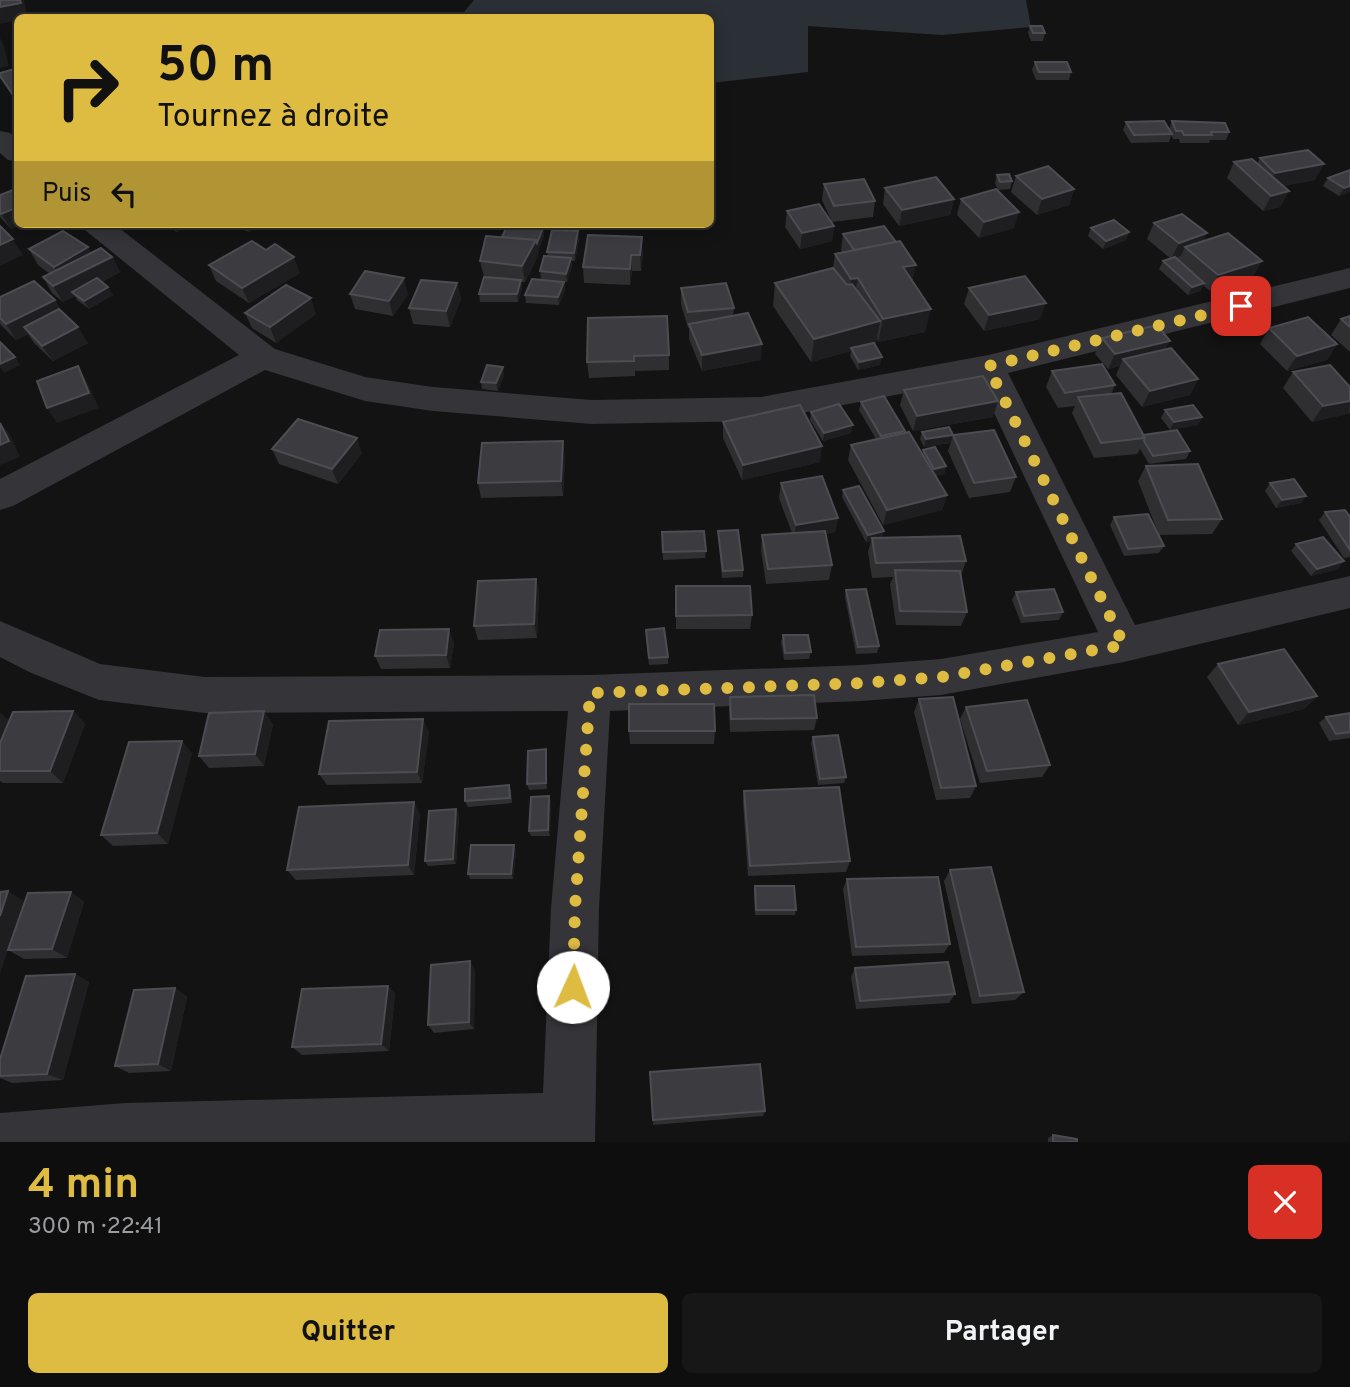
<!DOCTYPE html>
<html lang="fr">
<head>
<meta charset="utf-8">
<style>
  :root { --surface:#0e0e0f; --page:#171718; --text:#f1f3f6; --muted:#9b9c9e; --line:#2e2e2f; --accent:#debb41 }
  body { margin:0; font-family:Overpass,sans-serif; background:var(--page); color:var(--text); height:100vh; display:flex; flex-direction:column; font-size:26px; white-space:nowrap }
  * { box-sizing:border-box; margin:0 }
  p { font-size:23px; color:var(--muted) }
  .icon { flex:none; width:38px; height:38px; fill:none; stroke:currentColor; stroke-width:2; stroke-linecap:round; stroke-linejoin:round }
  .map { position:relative; height:1142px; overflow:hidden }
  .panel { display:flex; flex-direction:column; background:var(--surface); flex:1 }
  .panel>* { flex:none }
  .top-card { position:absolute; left:14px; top:14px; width:700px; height:214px; border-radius:10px; box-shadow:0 4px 18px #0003,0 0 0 2px var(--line); background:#debb41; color:#111; overflow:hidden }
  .pin { position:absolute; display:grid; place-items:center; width:60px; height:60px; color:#fff; margin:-30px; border-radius:14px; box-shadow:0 4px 10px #0006 }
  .me { position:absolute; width:77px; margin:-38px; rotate:2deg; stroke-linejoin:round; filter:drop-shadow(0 0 5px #0008) }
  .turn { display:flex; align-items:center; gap:24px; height:147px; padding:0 28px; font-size:32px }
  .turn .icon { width:91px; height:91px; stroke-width:2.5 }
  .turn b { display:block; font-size:49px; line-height:60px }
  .then { display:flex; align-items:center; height:66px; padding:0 28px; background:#0003; gap:14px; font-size:26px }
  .round { display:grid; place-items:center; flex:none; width:74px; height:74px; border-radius:10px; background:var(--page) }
  .headline { display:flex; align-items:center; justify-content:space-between; height:119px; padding:0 28px }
  h1 { font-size:42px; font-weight:700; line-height:52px; color:var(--accent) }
  .action { display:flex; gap:14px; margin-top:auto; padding:14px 28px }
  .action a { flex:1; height:80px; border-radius:10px; background:var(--accent); color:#111; font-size:28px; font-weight:700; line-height:80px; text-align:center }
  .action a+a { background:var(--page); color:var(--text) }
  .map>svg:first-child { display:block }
  .water { fill:#2a3036 }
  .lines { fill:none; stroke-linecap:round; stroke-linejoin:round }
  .minor { fill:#343439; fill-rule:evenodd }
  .wall { fill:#2f2f32 }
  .shaded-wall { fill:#1e1e20 }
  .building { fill:#3c3c40; stroke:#4c4d52; stroke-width:2 }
  .route { stroke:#debb41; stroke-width:12; stroke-dasharray:0 21.6 }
</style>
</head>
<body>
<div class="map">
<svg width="1350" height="1142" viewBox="0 0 1350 1142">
  <rect width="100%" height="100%" fill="#131314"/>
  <path class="water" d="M474,0H1026L1031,27L942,35L808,26V72L711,83L710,18H459Z"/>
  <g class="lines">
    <g class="minor">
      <path d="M0,131L10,133L18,140V162L8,160L0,153Z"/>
      <path d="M80,224H114L275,349L365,377L433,387L592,400L761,397L988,355L1350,268V288L1008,373L1135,625L1350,576V608L1124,662L941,695L861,701L610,711L599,908L595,1142H0V1113L125,1103L543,1093L551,908L568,711L205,713L99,700L29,672L0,657V621L100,664L205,677L590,675L861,665L941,659L1098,632L978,379L761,421L592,424L433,411L365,401L265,370L13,506L0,510V479L239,355L85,230Z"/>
    </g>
  </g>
  <g class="wall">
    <path d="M1030,26L1045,33L1043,41H1031L1028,33Z"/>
    <path d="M1035,62L1071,72L1069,80H1036L1032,70Z"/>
    <path d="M18,68V105L0,77Z"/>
    <path d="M1172,121L1229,132L1226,140H1210L1209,143H1180L1179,139H1173L1171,135L1169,142L1131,143L1123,130L1126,122L1169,129Z"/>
    <path d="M1260,158L1315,180L1282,186L1289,191L1280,207L1263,211L1227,178L1234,162L1257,164Z"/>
    <path d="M997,175L1012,181L1010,189L998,190L995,183Z"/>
    <path d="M1016,176L1074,189L1069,205L1037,215L1011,192Z"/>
    <path d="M1328,178L1350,192L1339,196L1323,186Z"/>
    <path d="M824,184L875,201L873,217L832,222L822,200Z"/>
    <path d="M885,188L954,199L950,215L899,226L883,204Z"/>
    <path d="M0,195L18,224H24L11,229L0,217Z"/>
    <path d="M961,199L1014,228L979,238L957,215Z"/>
    <path d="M787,211L834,226L832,241L800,249L785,227Z"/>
    <path d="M1154,223L1207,233L1203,241L1253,277L1210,291L1203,285L1200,291L1188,295L1159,269L1163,261L1171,259L1147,239Z"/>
    <path d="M152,224H189L177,232L168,227L162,230Z"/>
    <path d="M233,224H259L249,232L234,226Z"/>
    <path d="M543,228L544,236L538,251V256L525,282H521L522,288L518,302H480L479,294L484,277L480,261L502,237Z"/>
    <path d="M1091,228L1129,232L1126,240L1103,249L1088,236Z"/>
    <path d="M578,231L579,239L575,261H571L572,266L567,282L541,280L540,271L548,257L547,252Z"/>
    <path d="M843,234L896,242L916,265L912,281L925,332L878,342L877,339L874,344L880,365L858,370L850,356L851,351L811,362L773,306L775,283L833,268L835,254L842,252L841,250Z"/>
    <path d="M588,235L643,253L641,271H632L630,285L584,283L583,267Z"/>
    <path d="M29,249L91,253L112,257L120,272L102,282L113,295L89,309L77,300L75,296L63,302L52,293L43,277L50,274L38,265Z"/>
    <path d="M266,250L300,273L249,303L216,281L209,265Z"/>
    <path d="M564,282L565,290L559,305L526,303L525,295Z"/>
    <path d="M457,283L461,299L450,327L413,324L409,308Z"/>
    <path d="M681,288L734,308L733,316L761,360L702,371L689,339V328H688L681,304Z"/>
    <path d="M969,288L1040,319L984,331L964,304Z"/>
    <path d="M350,294H408L393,316L355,309Z"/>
    <path d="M0,297L55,300L61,311L88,343L53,361L34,343L28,334L16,340L0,324Z"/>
    <path d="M245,313L316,314L276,343L252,328Z"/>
    <path d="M1350,316V352L1331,335L1341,319Z"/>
    <path d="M588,318L669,355V370L635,371V376L589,378L587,362Z"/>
    <path d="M1269,328L1337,344L1327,360L1287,371L1260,344Z"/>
    <path d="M1102,338L1166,349L1198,379L1190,395L1142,407L1116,375L1120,366L1108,369L1095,354Z"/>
    <path d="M1052,371L1115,385L1111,394L1143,435L1190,451L1186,459L1149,464L1140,449L1137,454L1094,458L1072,413L1075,406L1058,408L1046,387Z"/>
    <path d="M1293,372L1350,387V413L1312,422L1283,388Z"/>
    <path d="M504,375L498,391L482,389L481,382Z"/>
    <path d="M904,390L993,417L913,431L900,405Z"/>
    <path d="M861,402L905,431V433L922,454L923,450L946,466L944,474L935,476L947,495L942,510L883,525L848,460L851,445L876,439L859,410Z"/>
    <path d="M1165,410L1202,417L1198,425L1170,430L1161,418Z"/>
    <path d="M811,412L851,433L823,441L810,420Z"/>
    <path d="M723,422L820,462L742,480L723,438Z"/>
    <path d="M922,432L953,435L950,443L924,447L920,439Z"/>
    <path d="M953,435L1016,477L1010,492L969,498L948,451Z"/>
    <path d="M272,449L362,453L338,484L279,464Z"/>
    <path d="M565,457L563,496L481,498L478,483Z"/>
    <path d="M1146,466L1222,519L1212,534L1159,535L1138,481Z"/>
    <path d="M781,483L838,518L835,532L826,534L832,565L829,580L766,584L761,550L762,535L792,533L779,498Z"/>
    <path d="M1270,483L1306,496L1301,503L1276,508L1265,491Z"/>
    <path d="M843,490L883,538L966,561L961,576L967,612L961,626L896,625L890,584L893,577L872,578L868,552L871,541L866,542L842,497Z"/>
    <path d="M1325,512L1350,517V557L1344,558L1319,520Z"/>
    <path d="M1114,517L1164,546L1159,553L1124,556L1110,525Z"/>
    <path d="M718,531L743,570V577L722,578L718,539Z"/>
    <path d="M662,532L706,551L705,558L663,560Z"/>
    <path d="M1296,544L1338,569L1311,576L1291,551Z"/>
    <path d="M536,579L539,593L537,638L478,640L474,626Z"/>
    <path d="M676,586L752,615L750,629H676Z"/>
    <path d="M846,590L879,646L877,653L856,654L845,597Z"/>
    <path d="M1016,592L1063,612L1059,620L1021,623L1012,600Z"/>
    <path d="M783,635L811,652L809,659L784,660L781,642Z"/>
    <path d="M646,637L668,657V664L649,665Z"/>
    <path d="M454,643L450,668L381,669L375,656Z"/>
    <path d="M1218,664L1317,696L1304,709L1238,725L1207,677Z"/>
    <path d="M730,697L817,718L814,730L730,732L729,710Z"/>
    <path d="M919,699L976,786L970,798L936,800L914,712Z"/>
    <path d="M966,707L1050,765L1042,777L980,783L960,719Z"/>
    <path d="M73,711L85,724L63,783H3L0,781V713L9,721Z"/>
    <path d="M1350,713V738L1329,741L1319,723L1326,717Z"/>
    <path d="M273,724L264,766L209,768L199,756Z"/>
    <path d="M629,731H715L714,744H630Z"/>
    <path d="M429,732L422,783L327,785L319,774Z"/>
    <path d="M813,737L846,777L844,783L818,785L811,743Z"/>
    <path d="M192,753L168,844L113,846L101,835Z"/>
    <path d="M547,756V789L529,790L527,784Z"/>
    <path d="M509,785L511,791L512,803L468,807L465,801Z"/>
    <path d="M744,791L850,861L846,872L748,876L743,803Z"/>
    <path d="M549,796L551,802L550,836H531L529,831Z"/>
    <path d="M456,809L459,815L456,864L428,866L425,861Z"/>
    <path d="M420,814L414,875L296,880L287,870Z"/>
    <path d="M514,845L516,851L513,879H470L468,874Z"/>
    <path d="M950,870L1024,992L1015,1000L972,1004L944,881Z"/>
    <path d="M847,879L950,944L944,953L852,956L843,889Z"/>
    <path d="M755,886L796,910L795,915H755L754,891Z"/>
    <path d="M71,892L84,902L67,958L24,959L8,950Z"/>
    <path d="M855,968L955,994L949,1003L856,1009L851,977Z"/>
    <path d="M475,970L474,1029L434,1033L428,1025Z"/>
    <path d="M75,974L89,982L63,1080L12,1083L0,1078V1059Z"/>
    <path d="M388,986L395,994L389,1051L302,1055L292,1047Z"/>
    <path d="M175,988L187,997L171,1071L129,1073L115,1066Z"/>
    <path d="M650,1072L765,1111L763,1116L653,1125Z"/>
    <path d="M1053,1135L1077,1142H1048V1138Z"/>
  </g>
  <g class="shaded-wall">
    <path d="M20,0H24L28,18H18V20L0,24V7Z"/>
    <path d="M0,38L4,46L9,66L0,68Z"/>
    <path d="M1324,164L1315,180L1267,188L1275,173Z"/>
    <path d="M1350,186V192L1339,196L1344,188Z"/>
    <path d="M1074,189L1069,205L1037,215L1042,199Z"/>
    <path d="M1289,191L1280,207L1263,211L1271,196Z"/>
    <path d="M954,199L950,215L899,226L902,210Z"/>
    <path d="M18,207V224H24L11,229L1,214Z"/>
    <path d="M1019,212L1014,228L979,238L984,222Z"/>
    <path d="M160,224H167L168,227L162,230Z"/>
    <path d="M173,224H189L177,232Z"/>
    <path d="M246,224H259L249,232Z"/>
    <path d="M834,226L832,241L800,249L802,233Z"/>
    <path d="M543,228L544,236L538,251V256L525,282L522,266Z"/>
    <path d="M578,231L579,239L575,261L574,253Z"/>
    <path d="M1129,232L1126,240L1103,249L1106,241Z"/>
    <path d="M1207,233L1199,249L1185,247L1181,256L1171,259L1179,243Z"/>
    <path d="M642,237L643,253L641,271L640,255Z"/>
    <path d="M13,239L23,255L0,266V245Z"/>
    <path d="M88,247L97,263L112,257L120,272L77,295L72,292L75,296L63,302L53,286L63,282L54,267Z"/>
    <path d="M631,255L632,271L630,285V269Z"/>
    <path d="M294,257L300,273L249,303L242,288Z"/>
    <path d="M571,258L572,266L567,282L566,274Z"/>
    <path d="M1262,261L1253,277L1210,291L1218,275Z"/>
    <path d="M916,265L911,288L903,267Z"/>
    <path d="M404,278L408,294L393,316L389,301Z"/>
    <path d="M858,278L853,301L847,302L851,279Z"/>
    <path d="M521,280L522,288L518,302L517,294Z"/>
    <path d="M564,282L565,290L559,305L558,297Z"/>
    <path d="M457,283L461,299L450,327L446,311Z"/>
    <path d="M1204,283L1200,291L1188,295L1192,287Z"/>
    <path d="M108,287L113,295L89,309L84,301Z"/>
    <path d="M311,298L316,314L276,343L270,327Z"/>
    <path d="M55,300L64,316L24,327L28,334L16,340L6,324Z"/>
    <path d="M1046,303L1040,319L984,331L989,315Z"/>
    <path d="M931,309L925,332L878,342L883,319Z"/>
    <path d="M880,321L876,344L853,350L851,348V351L811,362L814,339Z"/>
    <path d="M78,327L88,343L53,361L42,346Z"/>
    <path d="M1170,341L1162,356L1123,359L1120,366L1108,369L1115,354Z"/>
    <path d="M762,344L761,360L702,371V355Z"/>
    <path d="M1337,344L1327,360L1287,371L1297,356Z"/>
    <path d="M15,357L20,365L4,373L0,367V364Z"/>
    <path d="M882,357L880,365L858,370L859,362Z"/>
    <path d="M78,366L87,382L99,408L57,423L47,408Z"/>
    <path d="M503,367L504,375L498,391L496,383Z"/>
    <path d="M1198,379L1190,395L1142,407L1150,391Z"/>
    <path d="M998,401L993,417L913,431L917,416Z"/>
    <path d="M1350,401L1349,414L1312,422L1323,406Z"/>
    <path d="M1202,417L1198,425L1170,430L1174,422Z"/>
    <path d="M0,422L10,435L20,457L0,465Z"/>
    <path d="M853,425L851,433L823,441L824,433Z"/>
    <path d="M905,431L903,438L879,444L881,436Z"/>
    <path d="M953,435L950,443L924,447L926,439Z"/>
    <path d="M357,438L362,453L338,484L332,469Z"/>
    <path d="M563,441L565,457L563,496L561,481Z"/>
    <path d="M822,446L820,462L742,480L743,465Z"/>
    <path d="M946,466L944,474L932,476L934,469Z"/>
    <path d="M947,495L942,510L883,525L887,510Z"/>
    <path d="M1306,496L1301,503L1276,508L1282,500Z"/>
    <path d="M838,518L835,532L794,539L796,525Z"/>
    <path d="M884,531L882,538H872L871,541L866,542L868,535Z"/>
    <path d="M1344,561L1338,569L1311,576L1317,569Z"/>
    <path d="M536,579L539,593L537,638L534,624Z"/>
    <path d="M449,629L454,643L450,668L446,655Z"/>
    <path d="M1317,696L1304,709L1238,725L1249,712Z"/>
    <path d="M73,711L85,724L63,783L50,771Z"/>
    <path d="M264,711L273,724L264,766L255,754Z"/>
    <path d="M0,713L11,723L0,754Z"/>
    <path d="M423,719L429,732L422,783L417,772Z"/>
    <path d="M182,741L192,753L168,844L157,833Z"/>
    <path d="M546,749L547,756V789L546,783Z"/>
    <path d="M549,796L551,802L550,836L548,830Z"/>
    <path d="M414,802L420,814L414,875L408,865Z"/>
    <path d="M456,809L459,815L456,864L453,859Z"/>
    <path d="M514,845L516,851L513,879L511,874Z"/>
    <path d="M8,891L24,901L0,974V916Z"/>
    <path d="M71,892L84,902L67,958L52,949Z"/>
    <path d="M470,961L475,970L474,1029L469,1022Z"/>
    <path d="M75,974L89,982L63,1080L47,1074Z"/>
    <path d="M388,986L395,994L389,1051L381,1044Z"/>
    <path d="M175,988L187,997L171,1071L158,1064Z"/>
  </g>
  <g class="building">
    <path d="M0,0H20L21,3L0,7Z"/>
    <path d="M1030,26H1042L1045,33H1033Z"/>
    <path d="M1035,62H1067L1071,72H1039Z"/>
    <path d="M18,68V102L0,76V73Z"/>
    <path d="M1164,121L1172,134L1134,135L1126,122Z"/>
    <path d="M1172,121L1225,123L1229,132H1211L1212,135H1184L1182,131H1176Z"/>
    <path d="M1308,150L1324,164L1275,173L1260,158Z"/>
    <path d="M1252,159L1289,191L1271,196L1234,162Z"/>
    <path d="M1048,166L1074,189L1042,199L1016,176Z"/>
    <path d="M1350,170V186L1344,188L1328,178Z"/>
    <path d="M1009,174L1012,181L1000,182L997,175Z"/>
    <path d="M936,177L954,199L902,210L885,188Z"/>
    <path d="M864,179L875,201L834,206L824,184Z"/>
    <path d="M18,188V207L1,214L0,212V195Z"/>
    <path d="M996,189L1019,212L984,222L961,199Z"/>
    <path d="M819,204L834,226L802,233L787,211Z"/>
    <path d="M1182,214L1207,233L1179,243L1154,223Z"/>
    <path d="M1114,220L1129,232L1106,241L1091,228Z"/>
    <path d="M508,224L543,228L537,243L536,240L502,237Z"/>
    <path d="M0,226L13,239L0,245Z"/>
    <path d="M884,226L896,242L854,250L843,234Z"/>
    <path d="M552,230L578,231L574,253L547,252Z"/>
    <path d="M63,231L88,247L54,267L29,249Z"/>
    <path d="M1228,233L1262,261L1218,275L1185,247Z"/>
    <path d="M588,235L642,237L640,255H631L630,269L583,267Z"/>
    <path d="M486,236L536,240L522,266L480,261Z"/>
    <path d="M252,241L266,250L275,244L294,257L242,288L209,265Z"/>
    <path d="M900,241L916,265L903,267L931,309L883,319L858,278L851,279L835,254Z"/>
    <path d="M101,248L112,257L53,286L43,277Z"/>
    <path d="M544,256L571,258L566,274L540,271Z"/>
    <path d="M1175,257L1204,283L1192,287L1163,261Z"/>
    <path d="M833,268L847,285L852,284L880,321L814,339L775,283Z"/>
    <path d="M365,271L404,278L389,301L350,294Z"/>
    <path d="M1025,276L1046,303L989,315L969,288Z"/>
    <path d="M484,277L521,280L517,294H479Z"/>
    <path d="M97,278L108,287L84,301L72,292Z"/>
    <path d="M532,279L564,282L558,297L525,295Z"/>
    <path d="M421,280L457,283L446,311L409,308Z"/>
    <path d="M34,281L55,300L6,324L0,318V297Z"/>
    <path d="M726,283L734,308L688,312L681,288Z"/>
    <path d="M286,285L311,298L270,327L245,313Z"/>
    <path d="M59,309L78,327L42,346L24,327Z"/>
    <path d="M748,313L762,344L702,355L689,324Z"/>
    <path d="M667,316L669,355L634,356V361L587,362L588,318Z"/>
    <path d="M1350,316V327L1341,319Z"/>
    <path d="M1308,317L1337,344L1297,356L1269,328Z"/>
    <path d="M1157,325L1170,341L1115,354L1102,338Z"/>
    <path d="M0,342L15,357L0,364Z"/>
    <path d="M874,343L882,357L859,362L851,348Z"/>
    <path d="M1171,348L1198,379L1150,391L1123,359Z"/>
    <path d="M1102,364L1115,385L1065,393L1052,371Z"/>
    <path d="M487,365L503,367L496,383L481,382Z"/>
    <path d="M1330,365L1350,387V401L1323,406L1293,372Z"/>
    <path d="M78,366L89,393L47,408L37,381Z"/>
    <path d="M983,376L998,401L917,416L904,390Z"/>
    <path d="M1121,393L1145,438L1101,443L1078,397Z"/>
    <path d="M884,396L905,431L881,436L861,402Z"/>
    <path d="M839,404L853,425L824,433L811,412Z"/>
    <path d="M800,405L822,446L743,465L723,422Z"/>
    <path d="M1193,405L1202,417L1174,422L1165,410Z"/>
    <path d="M298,419L357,438L332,469L272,449Z"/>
    <path d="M0,423L9,441L0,445Z"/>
    <path d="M949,427L953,435L926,439L922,432Z"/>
    <path d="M994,430L1016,477L974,483L953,435Z"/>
    <path d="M1177,430L1190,451L1153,456L1144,441L1145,438L1143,435Z"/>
    <path d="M909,432L947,495L887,510L851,445Z"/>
    <path d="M563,441L561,481L478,483L482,443Z"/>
    <path d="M935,447L946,466L934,469L923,450Z"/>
    <path d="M1198,464L1222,519L1168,520L1146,466Z"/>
    <path d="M822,476L838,518L796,525L781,483Z"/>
    <path d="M1294,479L1306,496L1282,500L1270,483Z"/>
    <path d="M859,486L884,531L868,535L843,490Z"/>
    <path d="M1345,510L1350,517V550L1325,512Z"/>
    <path d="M1148,514L1164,546L1128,549L1114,517Z"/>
    <path d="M738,530L743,570L723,571L718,531Z"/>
    <path d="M704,531L706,551L663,552L662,532Z"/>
    <path d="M825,531L832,565L768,569L762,535Z"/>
    <path d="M960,536L966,561L876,563L872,538Z"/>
    <path d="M1323,537L1344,561L1317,569L1296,544Z"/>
    <path d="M895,570L960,571L967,612L900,611Z"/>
    <path d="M536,579L534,624L474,626L478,581Z"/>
    <path d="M676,586H750L752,615L676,616Z"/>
    <path d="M866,589L879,646L858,647L846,590Z"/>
    <path d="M1054,589L1063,612L1024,616L1016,592Z"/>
    <path d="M664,628L668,657L649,658L646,630Z"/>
    <path d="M449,629L446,655L375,656L380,630Z"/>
    <path d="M783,635H808L811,652L785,653Z"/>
    <path d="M1284,649L1317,696L1249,712L1218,664Z"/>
    <path d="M814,695L817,718L731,719L730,697Z"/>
    <path d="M953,697L976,786L941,788L919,699Z"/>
    <path d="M1027,700L1050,765L987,771L966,707Z"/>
    <path d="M629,704H714L715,731H629Z"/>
    <path d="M73,711L50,771H0V743L13,712Z"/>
    <path d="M264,711L255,754L199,756L209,713Z"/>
    <path d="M1350,713V732L1336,734L1326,717Z"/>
    <path d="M423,719L417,772L319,774L329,721Z"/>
    <path d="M838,735L846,777L820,779L813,737Z"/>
    <path d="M182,741L157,833L101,835L129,742Z"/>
    <path d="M546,749V783L527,784L528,751Z"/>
    <path d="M509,785L510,798L465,801V789Z"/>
    <path d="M839,787L850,861L750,866L744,791Z"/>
    <path d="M549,796L548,830L529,831L531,797Z"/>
    <path d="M414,802L408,865L287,870L299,807Z"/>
    <path d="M456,809L453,859L425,861L429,811Z"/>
    <path d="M471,845H514L511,874H468Z"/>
    <path d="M991,867L1024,992L980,996L950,870Z"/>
    <path d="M938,877L950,944L856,947L847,879Z"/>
    <path d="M755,886H794L796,910H756Z"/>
    <path d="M8,891L0,916V892Z"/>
    <path d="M71,892L52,949L8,950L28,893Z"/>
    <path d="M470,961L469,1022L428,1025L431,965Z"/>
    <path d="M948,962L955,994L860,1001L855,968Z"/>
    <path d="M75,974L47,1074L0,1076V1059L26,976Z"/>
    <path d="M388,986L381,1044L292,1047L302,989Z"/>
    <path d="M175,988L158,1064L115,1066L134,990Z"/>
    <path d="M760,1064L765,1111L653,1120L650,1072Z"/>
    <path d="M1053,1135L1077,1139V1142H1053Z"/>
  </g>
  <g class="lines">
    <path class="route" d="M573,987L575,908L590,693L861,683L941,677L1124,645L988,366L1241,306"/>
  </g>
</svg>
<div class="pin" style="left:1241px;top:306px;background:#d93025"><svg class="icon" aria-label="arrive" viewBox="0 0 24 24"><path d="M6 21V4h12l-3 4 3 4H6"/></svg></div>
<svg class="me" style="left:573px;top:987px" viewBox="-20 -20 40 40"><circle r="19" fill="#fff"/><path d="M0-13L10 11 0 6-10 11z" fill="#debb41"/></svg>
<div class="top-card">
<div class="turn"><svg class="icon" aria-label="right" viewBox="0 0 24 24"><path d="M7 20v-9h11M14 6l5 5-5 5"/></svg><div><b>50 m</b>Tournez à droite</div></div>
<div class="then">Puis<svg class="icon" aria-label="left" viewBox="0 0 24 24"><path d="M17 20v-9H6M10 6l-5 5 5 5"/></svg></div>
</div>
</div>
<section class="panel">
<div class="headline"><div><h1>4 min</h1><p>300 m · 22:41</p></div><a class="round" style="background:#d93025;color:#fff"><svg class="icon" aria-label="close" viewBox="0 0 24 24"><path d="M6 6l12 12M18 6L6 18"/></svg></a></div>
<div class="action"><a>Quitter</a><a>Partager</a></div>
</section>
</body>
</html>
